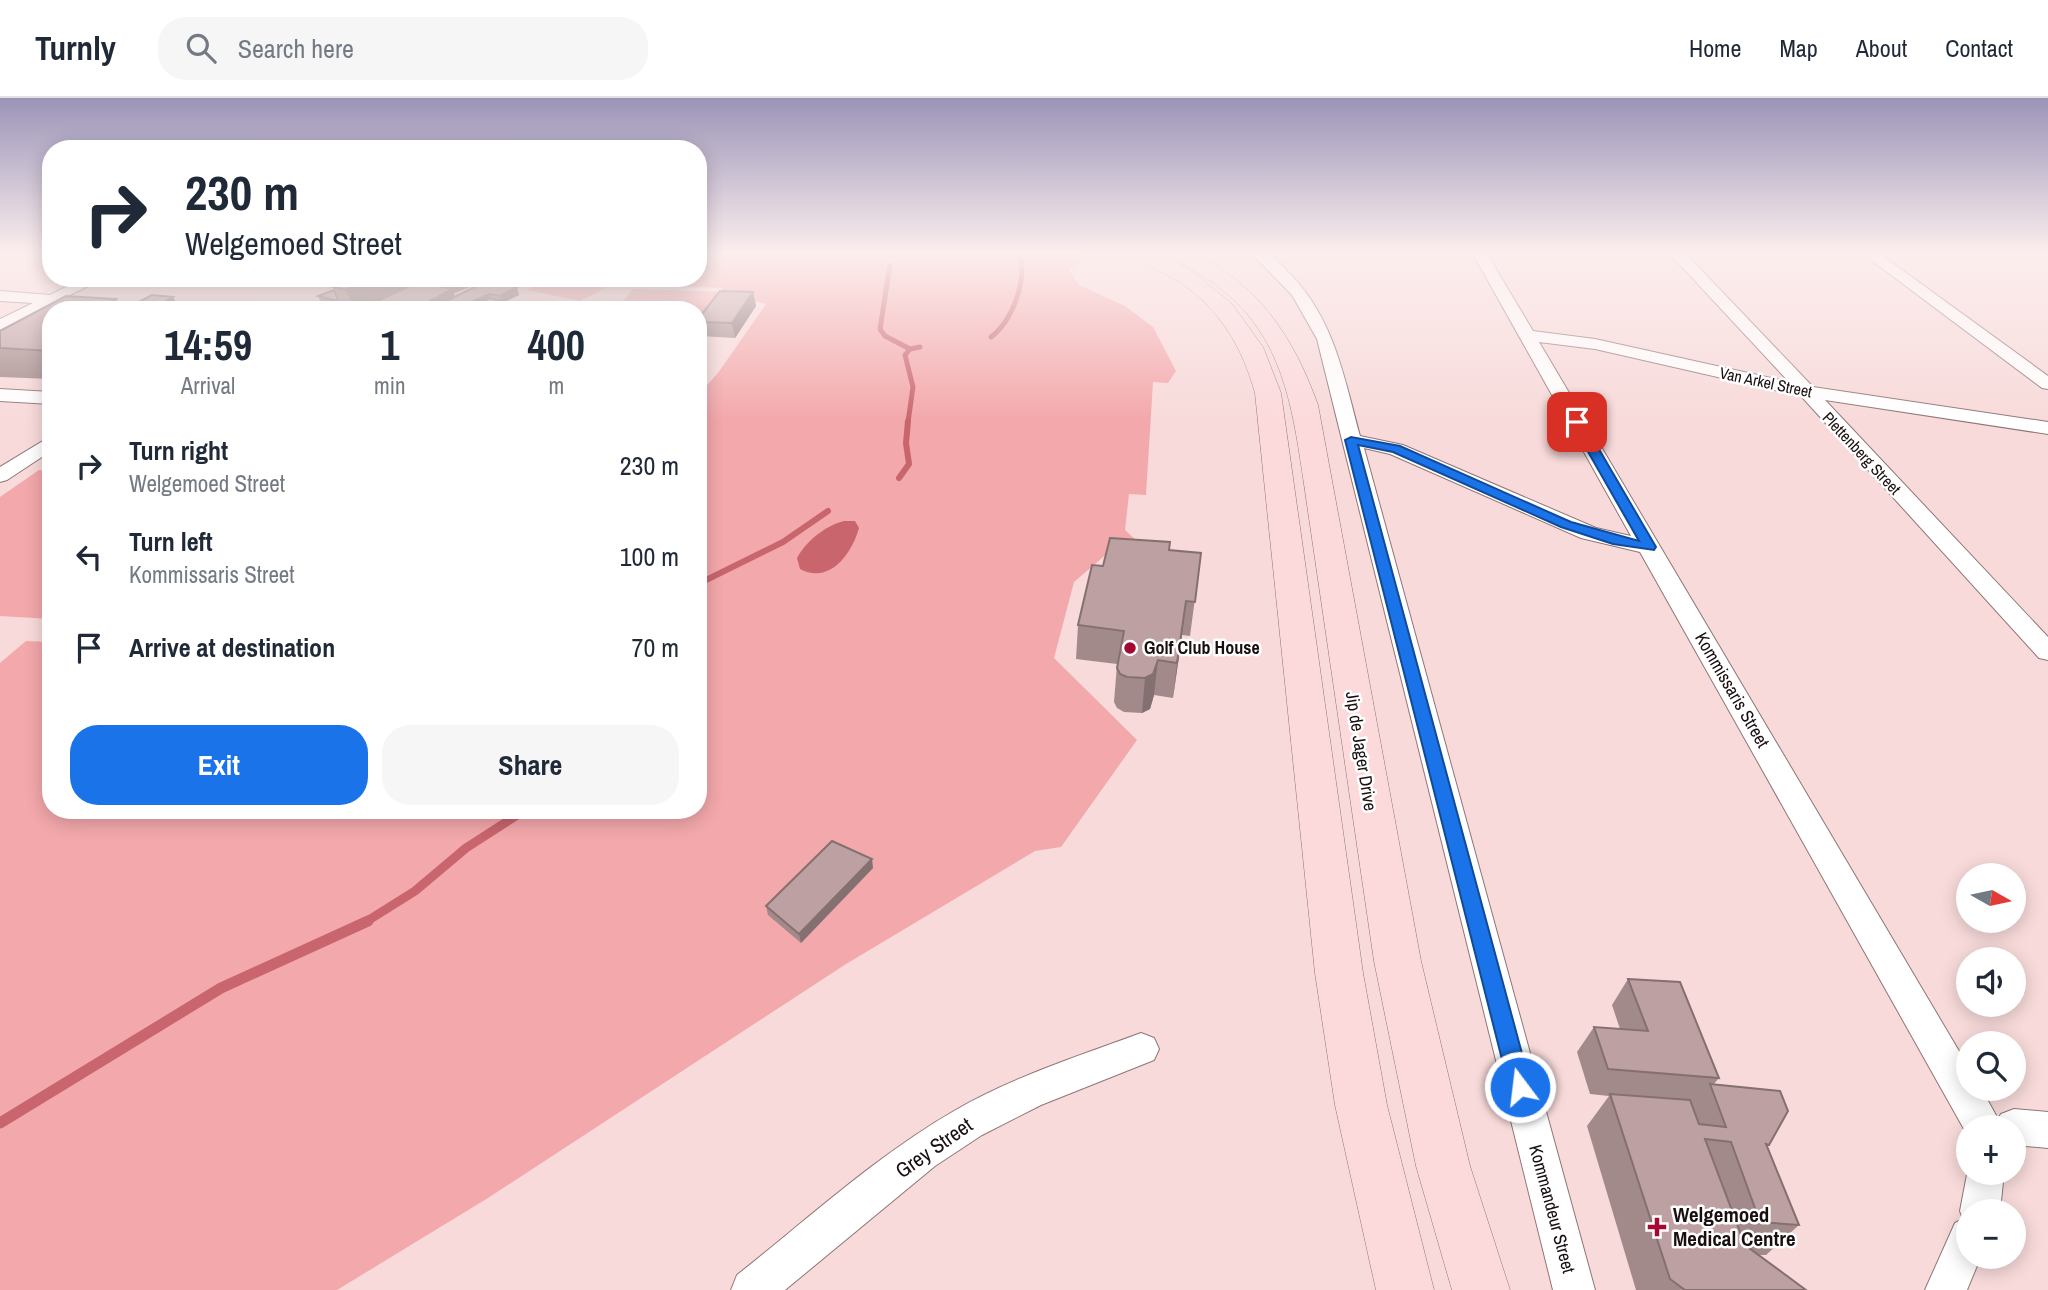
<!DOCTYPE html>
<html lang="en">
<head>
<meta charset="utf-8">
<style>
  :root { --surface:#fff; --page:#f6f6f7; --text:#1f2937; --muted:#747a83; --line:#e0e1e3; --accent:#1a73e8 }
  body { margin:0; font-family:"Archivo Narrow",sans-serif; background:var(--page); color:var(--text); height:100vh; display:flex; flex-direction:column; font-size:26px; white-space:nowrap }
  * { box-sizing:border-box; margin:0 }
  p { font-size:23px; color:var(--muted) }
  .icon { flex:none; width:38px; height:38px; fill:none; stroke:currentColor; stroke-width:2; stroke-linecap:round; stroke-linejoin:round }
  .map { position:relative; flex:1; overflow:hidden }
  .panel { position:absolute; left:42px; top:203px; width:665px; height:518px; display:flex; flex-direction:column; background:var(--surface); border-radius:28px; box-shadow:0 4px 18px #0003 }
  .panel>* { flex:none }
  .hud { position:absolute; left:42px; top:42px; width:665px; height:147px; border-radius:28px; box-shadow:0 4px 18px #0003; background:#fff; color:var(--text); overflow:hidden }
  .needle { width:46px; rotate:99deg }
  .fabs { position:absolute; left:1956px; top:765px; display:grid; gap:14px }
  .fabs a { display:grid; place-items:center; width:70px; height:70px; border-radius:50%; background:var(--surface); box-shadow:0 4px 18px #0003; font-size:35px }
  .pin { position:absolute; display:grid; place-items:center; width:60px; height:60px; color:#fff; margin:-30px; border-radius:14px; box-shadow:0 4px 10px #0006 }
  .me { position:absolute; width:77px; margin:-38px; rotate:345deg; stroke-linejoin:round; filter:drop-shadow(0 0 5px #0008) }
  .turn { display:flex; align-items:center; gap:24px; height:147px; padding:0 28px; font-size:32px }
  .turn .icon { width:91px; height:91px; stroke-width:2.5 }
  .turn b { display:block; font-size:49px; line-height:60px }
  .eta { display:flex; justify-content:space-evenly; align-items:center; height:119px; text-align:center }
  .eta b { font-size:42px; font-weight:700; line-height:49px }
  .primary-button { display:flex; gap:14px; margin-top:auto; padding:14px 28px }
  .primary-button a { flex:1; height:80px; border-radius:28px; background:var(--accent); color:#fff; font-size:28px; font-weight:700; line-height:80px; text-align:center }
  .primary-button a+a { background:var(--page); color:var(--text) }
  ul { padding:0; list-style:none }
  li { display:flex; align-items:center; gap:21px; height:91px; padding:0 28px }
  li div { flex:1 }
  li b { display:block; font-size:26px }
  li em { font-style:normal }
  header { display:flex; align-items:center; gap:42px; box-sizing:border-box; height:98px; padding:0 35px; background:var(--surface); border-bottom:2px solid var(--line) }
  header strong { font-size:33px }
  nav { display:flex; gap:38px; margin-inline-start:auto; font-size:24px }
  .search { width:490px; height:63px; background:var(--page); display:flex; align-items:center; gap:18px; box-sizing:border-box; padding:0 24px; border-radius:28px; color:var(--muted); font-size:26px }
  .map>svg:first-child { display:block }
  .green { fill:#f3a8ab }
  .water { fill:#c8656d }
  .lines { fill:none; stroke-linecap:round; stroke-linejoin:round }
  .stream-far3 { stroke:#c8656d; stroke-width:5 }
  .stream-far2 { stroke:#c8656d; stroke-width:6 }
  .stream-far1 { stroke:#c8656d; stroke-width:9 }
  .stream { stroke:#c8656d; stroke-width:11 }
  .street-casing { stroke:#907576; stroke-width:2 }
  .secondary-casing { stroke:#907576; stroke-width:1 }
  .street { fill:#fff; fill-rule:evenodd }
  .secondary { fill:#fcdadc; fill-rule:evenodd }
  .wall { fill:#a38a8a }
  .shaded-wall { fill:#847071 }
  .building { fill:#bda0a1; stroke:#847071; stroke-width:2 }
  .route { fill:#1a73e8; stroke:#114b97; stroke-width:2 }
  .poi-dot { fill:#a50933; stroke:#fff; stroke-width:2.5 }
  .labels { text-anchor:middle; stroke-width:5; stroke-linejoin:round; paint-order:stroke }
  .far-street-label { font-size:16px; fill:#190f10; stroke:#fff }
  .poi-label { font-size:18px; font-weight:bold; fill:#190f10; stroke:#fff; text-anchor:start }
  .street-label { font-size:18px; fill:#190f10; stroke:#fff }
  .near-street-label { font-size:21px; fill:#190f10; stroke:#fff }
  .near-poi-label { font-size:21px; font-weight:bold; fill:#190f10; stroke:#fff; text-anchor:start }
</style>
</head>
<body>
<header>
<strong>Turnly</strong>
<div class="search"><svg class="icon" aria-label="search" viewBox="0 0 24 24"><circle cx="10" cy="10" r="6"/><path d="M15 15l6 6"/></svg>Search here</div>
<nav><a>Home</a><a>Map</a><a>About</a><a>Contact</a></nav>
</header>
<div class="map">
<svg width="2048" height="1192" viewBox="0 0 2048 1192">
  <rect width="100%" height="100%" fill="#f8dada"/>
  <g class="green">
    <path d="M698,156H1088L1069,172L1079,187L1125,208L1153,229L1176,273L1168,285L1153,284L1146,397L1129,396L1125,432L1137,443L1109,454L1074,484L1054,560L1137,642L1061,749L1035,753L846,866L488,1100L337,1192H0V565L26,543L51,544V712H698V297L718,275L766,206L720,194L698,223V212H615L633,191L720,194L722,190L641,187L647,180H698Z"/>
    <path d="M550,180L605,190L580,203L527,192Z"/>
    <path d="M39,372L51,373V521L0,518V399Z"/>
  </g>
  <path class="water" d="M844,423H855L859,430C852,455 830,487 800,471L797,460C806,443 825,428 844,423Z"/>
  <g class="lines">
    <g class="stream-far3">
      <path d="M890,167L880,231L885,238L910,251"/>
      <path d="M991,239C1012,223 1028,182 1019,156"/>
      <path d="M908,324L913,289L905,257L910,251L920,249"/>
    </g>
    <g class="stream-far2">
      <path d="M899,380L909,366L906,345L908,323"/>
      <path d="M698,486L783,444L828,413"/>
    </g>
    <path class="stream-far1" d="M364,825L415,793L466,750L525,712"/>
    <path class="stream" d="M0,1025L221,890L368,823"/>
    <g class="street-casing">
      <g id="street">
        <path d="M1252,156C1256,156 1264,155 1268,156C1275,159 1283,169 1289,175C1334,220 1344,279 1360,338L1403,347L1596,430L1631,438L1473,156H1487L1533,233L1595,241L1789,284L1670,156H1686L1813,289L2048,324V336L1825,302L2048,539V562L2039,560L1801,298L1595,251L1539,244L1969,970V990H1981L1998,1021L2001,1016L2014,1011L2048,1014V1050L2014,1047V1029H1969V1040L1640,454L1581,440L1390,356L1364,350L1595,1192H1553L1317,241L1292,197Z"/>
        <path d="M1863,156H1880L2048,278V291L2042,290Z"/>
        <path d="M84,180H104L0,232V221L33,205L0,203V193L50,197Z"/>
        <path d="M0,291L51,294V306L0,303Z"/>
        <path d="M51,338V353L7,382L0,384V369Z"/>
        <path d="M1141,935L1154,940L1159,951L1154,962L1041,1007L982,1037L935,1068L785,1192H731L737,1177C808,1121 876,1058 954,1013C1012,979 1079,958 1141,935Z"/>
        <path d="M1969,1066V1074H2004L2000,1113H1969V1158H1981L1967,1192H1925L1955,1125L1963,1121L1960,1113Z"/>
      </g>
    </g>
    <g class="secondary-casing">
      <g id="secondary">
        <path d="M1136,156H1162L1197,177L1232,206L1263,249L1281,295L1363,875L1387,1007L1434,1192H1376L1335,1007L1315,875L1255,295C1242,249 1221,213 1181,185C1168,176 1145,169 1136,156Z"/>
        <path d="M1170,156C1178,156 1189,154 1197,157C1206,160 1216,168 1224,173C1272,206 1299,254 1318,307L1421,863L1470,1068L1510,1192H1452L1416,1068L1374,863L1304,386C1294,320 1286,252 1235,203C1223,192 1210,182 1197,174C1188,168 1176,165 1170,156Z"/>
      </g>
    </g>
    <use href="#street" class="street"/>
    <use href="#secondary" class="secondary"/>
  </g>
  <g class="wall">
    <path d="M217,180H262L251,187L220,186Z"/>
    <path d="M567,180H612L598,187Z"/>
    <path d="M515,183L519,197L505,204L509,211L507,212H348L321,205L318,198L334,192L333,189L474,187L454,195L455,198L445,204Z"/>
    <path d="M753,194L756,208L735,240L700,238L698,221Z"/>
    <path d="M152,197L173,199L180,212H51V281L0,279V233L66,198L116,201L118,205H137Z"/>
    <path d="M1169,452L1201,455L1190,538L1182,537L1173,600L1154,597L1150,611L1142,615L1124,614L1117,610L1114,604L1117,566L1076,561L1078,527L1103,468Z"/>
    <path d="M873,770L801,845L768,817L766,808Z"/>
    <path d="M1628,881L1719,980L1713,987L1769,1047L1767,1049L1799,1127L1766,1157H1758L1806,1192H1636L1587,1028L1609,998L1590,996L1577,954L1594,929L1620,931L1612,907Z"/>
  </g>
  <g class="shaded-wall">
    <path d="M248,180H262L251,187Z"/>
    <path d="M373,180H427L359,212H355L346,192Z"/>
    <path d="M462,180H471L474,187L455,195L453,188Z"/>
    <path d="M596,180H612L598,187Z"/>
    <path d="M515,183L519,197L502,205L500,198L506,187Z"/>
    <path d="M453,191L455,198L431,211L410,212Z"/>
    <path d="M753,194L756,208L735,240L732,225Z"/>
    <path d="M489,196L491,203L474,212L471,204Z"/>
    <path d="M173,199L180,212H161L166,203Z"/>
    <path d="M506,204L509,211L507,212H491Z"/>
    <path d="M1186,503L1182,537L1173,600L1177,565Z"/>
    <path d="M1158,562L1154,597L1150,611L1142,615L1145,580Z"/>
    <path d="M872,761L873,770L801,845L799,836Z"/>
  </g>
  <g class="building">
    <path d="M353,180H373L346,192L333,189Z"/>
    <path d="M427,180H470L453,188H439L453,191L428,204L410,212H358Z"/>
    <path d="M493,180H503L515,183L506,187L517,189L500,198L489,196L471,204L477,206L489,200L506,204L491,212H428Z"/>
    <path d="M334,192L338,202L337,203L318,198Z"/>
    <path d="M720,193L753,194L732,225L698,224V221Z"/>
    <path d="M152,197L173,199L166,203L176,204L161,212H51V253L0,250V233L66,198L116,201L111,205H137Z"/>
    <path d="M1110,440L1170,444L1169,452L1201,455L1195,504L1186,503L1177,565L1158,562L1153,576L1145,580L1127,579L1120,576L1117,570L1124,533L1078,527L1092,467L1103,468Z"/>
    <path d="M832,743L872,761L799,836L766,808Z"/>
    <path d="M1628,881L1680,884L1719,980L1608,971L1594,929L1648,933Z"/>
    <path d="M1710,986L1780,993L1788,1013L1769,1047L1766,1046L1799,1127L1760,1124L1731,1044L1705,1041L1745,1147L1806,1192H1685L1670,1181L1610,996L1690,1002L1699,1026L1726,1029Z"/>
  </g>
  <linearGradient id="sky" x2="0" y2="1"><stop stop-color="#9b94b7"/><stop offset="0.48" stop-color="#fceeee"/><stop offset="1" stop-color="#fceeee" stop-opacity="0"/></linearGradient>
  <rect width="2048" height="323" fill="url(#sky)"/>
  <path class="route" d="M1573,322L1583,324L1656,449L1654,452L1613,446L1561,429L1393,354L1358,347L1531,989L1528,996L1520,999L1512,996L1509,989L1345,342L1351,339L1400,348L1571,424L1639,443L1571,324Z"/>
  <g class="poi-dot">
    <circle cx="1130" cy="550" r="7"/>
    <path d="M1653.5 1118.5h7v7h7v7h-7v7h-7v-7h-7v-7h7z"/>
  </g>
  <g class="labels">
    <g class="far-street-label">
      <text transform="translate(1766 284) rotate(12)" y="6">Van Arkel Street</text>
      <text transform="translate(1862 355) rotate(47)" y="6">Plettenberg Street</text>
    </g>
    <g class="poi-label">
      <text x="1144" y="556">Golf Club House</text>
    </g>
    <g class="street-label">
      <text transform="translate(1732 592) rotate(60)" y="6">Kommissaris Street</text>
      <text transform="translate(1361 653) rotate(81)" y="6">Jip de Jager Drive</text>
      <text transform="translate(1552 1111) rotate(75)" y="6">Kommandeur Street</text>
    </g>
    <g class="near-street-label">
      <text transform="translate(934 1050) rotate(-35)" y="7">Grey Street</text>
    </g>
    <g class="near-poi-label">
      <text x="1673" y="1124">Welgemoed<tspan x="1673" dy="24">Medical Centre</tspan></text>
    </g>
  </g>
</svg>
<div class="fabs">
<a><svg class="needle" viewBox="-14 -14 28 28"><path d="M0-13l5 13h-10z" fill="#e53935"/><path d="M0 13l5-13h-10z" fill="#747a83"/></svg></a>
<a><svg class="icon" aria-label="sound" viewBox="0 0 24 24"><path d="M4 9h4l5-4v14l-5-4H4zM17 9q2 3 0 6"/></svg></a>
<a><svg class="icon" aria-label="search" viewBox="0 0 24 24"><circle cx="10" cy="10" r="6"/><path d="M15 15l6 6"/></svg></a>
<a>+</a>
<a>−</a>
</div>
<div class="pin" style="left:1577px;top:324px;background:#d93025"><svg class="icon" aria-label="arrive" viewBox="0 0 24 24"><path d="M6 21V4h12l-3 4 3 4H6"/></svg></div>
<svg class="me" style="left:1520px;top:989px" viewBox="-20 -20 40 40"><circle r="17" fill="#1a73e8" stroke="#fff" stroke-width="3"/><path d="M0-11L8 9 0 5-8 9z" fill="#fff"/></svg>
<div class="hud">
<div class="turn"><svg class="icon" aria-label="right" viewBox="0 0 24 24"><path d="M7 20v-9h11M14 6l5 5-5 5"/></svg><div><b>230 m</b>Welgemoed Street</div></div>
</div>
<section class="panel">
<div class="eta">
<div><b>14:59</b><p>Arrival</p></div>
<div><b>1</b><p>min</p></div>
<div><b>400</b><p>m</p></div>
</div>
<ul>
<li><svg class="icon" aria-label="right" viewBox="0 0 24 24"><path d="M7 20v-9h11M14 6l5 5-5 5"/></svg><div><b>Turn right</b><p>Welgemoed Street</p></div><em>230 m</em></li>
<li><svg class="icon" aria-label="left" viewBox="0 0 24 24"><path d="M17 20v-9H6M10 6l-5 5 5 5"/></svg><div><b>Turn left</b><p>Kommissaris Street</p></div><em>100 m</em></li>
<li><svg class="icon" aria-label="arrive" viewBox="0 0 24 24"><path d="M6 21V4h12l-3 4 3 4H6"/></svg><div><b>Arrive at destination</b></div><em>70 m</em></li>
</ul>
<div class="primary-button"><a>Exit</a><a>Share</a></div>
</section>
</div>
</body>
</html>
